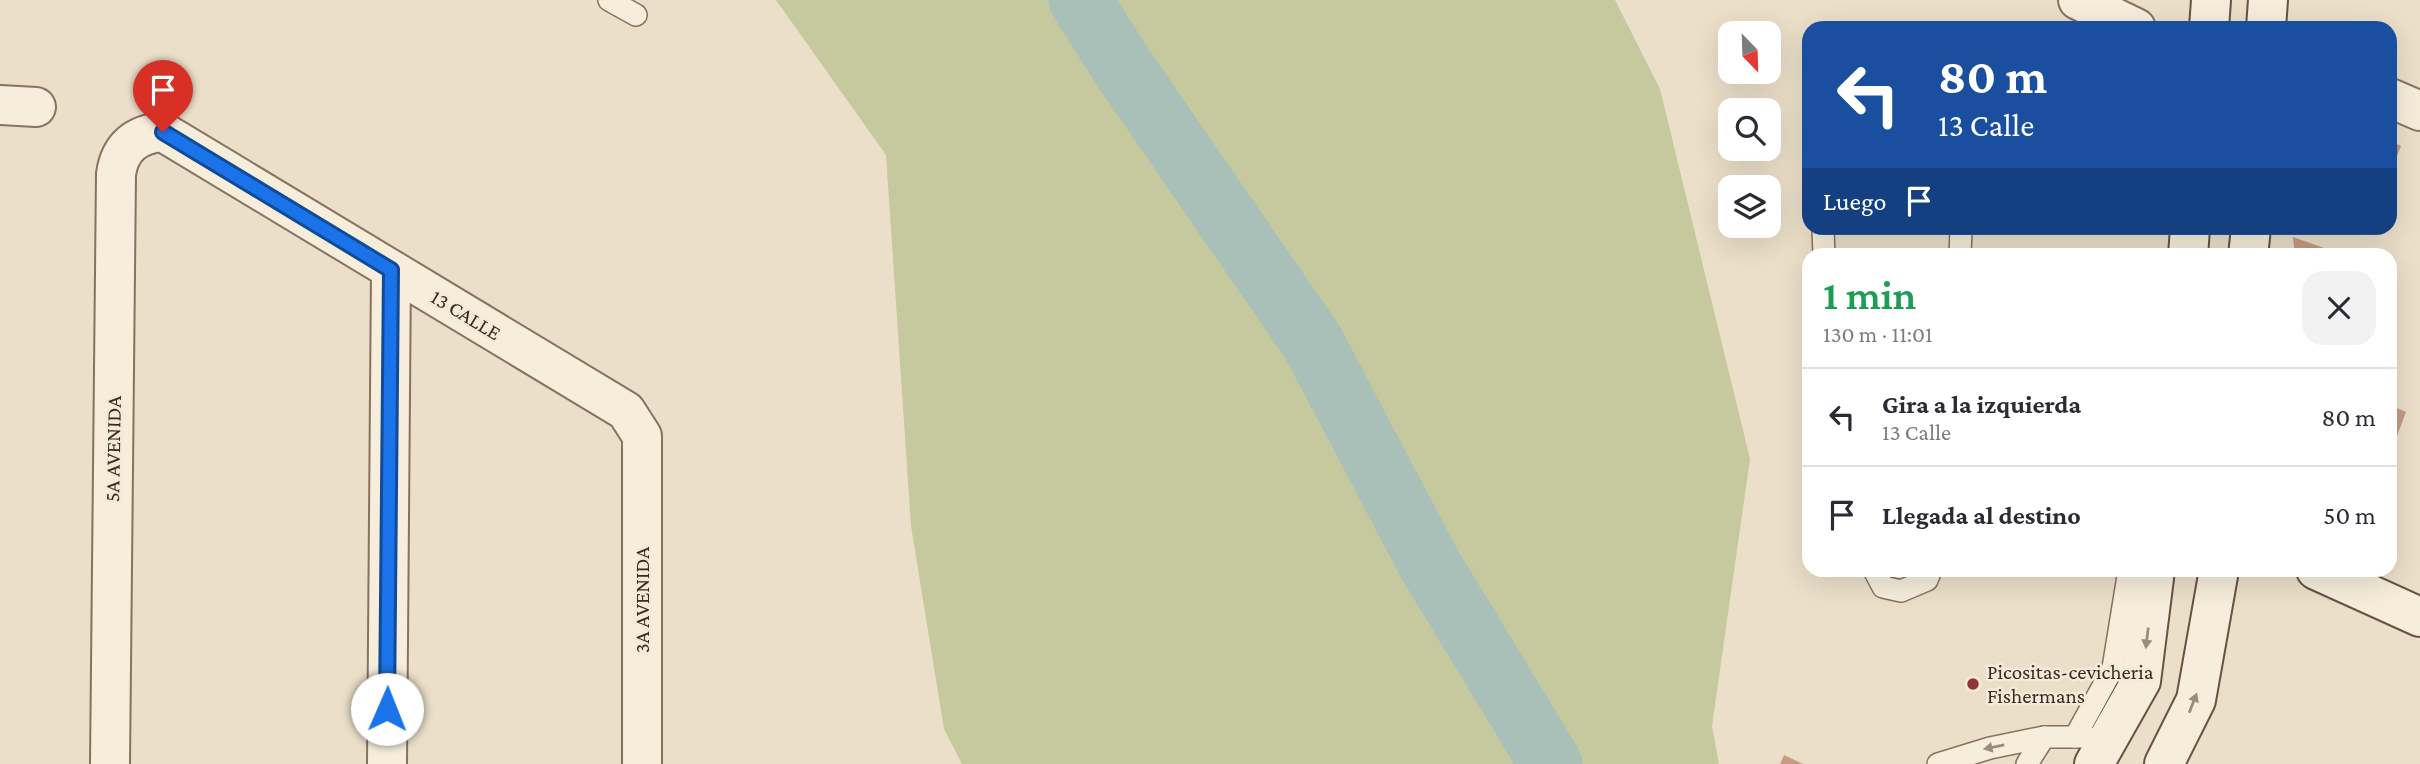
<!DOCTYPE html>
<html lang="es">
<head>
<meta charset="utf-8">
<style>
  :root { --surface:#fff; --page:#f2f2f3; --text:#2b2b33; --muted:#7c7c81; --line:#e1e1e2 }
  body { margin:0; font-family:"Crimson Pro",serif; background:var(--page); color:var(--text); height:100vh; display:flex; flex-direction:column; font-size:26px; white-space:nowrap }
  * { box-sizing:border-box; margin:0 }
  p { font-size:23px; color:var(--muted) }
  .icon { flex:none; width:38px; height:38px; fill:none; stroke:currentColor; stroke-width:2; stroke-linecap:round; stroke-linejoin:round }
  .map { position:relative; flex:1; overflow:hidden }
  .drawer { position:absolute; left:1802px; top:248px; width:595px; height:329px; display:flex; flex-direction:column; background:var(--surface); border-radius:21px; box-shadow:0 7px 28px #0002 }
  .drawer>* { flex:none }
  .hud { position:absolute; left:1802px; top:21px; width:595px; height:214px; border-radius:21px; box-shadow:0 7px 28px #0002; background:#1a4fa0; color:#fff; overflow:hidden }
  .needle { width:46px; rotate:157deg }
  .controls { position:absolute; left:1718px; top:21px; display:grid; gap:14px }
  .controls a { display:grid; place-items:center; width:63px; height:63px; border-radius:14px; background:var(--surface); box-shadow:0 7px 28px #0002; font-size:35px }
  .pin { position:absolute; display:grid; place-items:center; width:60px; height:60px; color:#fff; margin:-72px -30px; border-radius:50% 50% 50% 0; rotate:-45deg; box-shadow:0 0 7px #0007 }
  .pin .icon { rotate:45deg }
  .me { position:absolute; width:77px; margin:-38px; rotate:1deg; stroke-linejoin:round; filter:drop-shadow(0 0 5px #0008) }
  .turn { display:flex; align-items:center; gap:24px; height:147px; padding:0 21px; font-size:32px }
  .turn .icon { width:91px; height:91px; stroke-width:2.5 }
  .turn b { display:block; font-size:49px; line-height:60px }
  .then { display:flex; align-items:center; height:66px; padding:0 21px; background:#0003; gap:14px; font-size:26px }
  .round { display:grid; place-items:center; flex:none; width:74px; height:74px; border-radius:21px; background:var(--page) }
  .head { display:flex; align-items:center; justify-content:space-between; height:119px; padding:0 21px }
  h1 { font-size:42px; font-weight:600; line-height:52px; color:#1e9e55 }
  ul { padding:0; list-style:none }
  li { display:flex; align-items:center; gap:21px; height:98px; padding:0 21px; border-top:2px solid var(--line) }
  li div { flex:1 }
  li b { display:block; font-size:26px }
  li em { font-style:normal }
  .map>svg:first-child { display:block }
  .green { fill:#c6c99d }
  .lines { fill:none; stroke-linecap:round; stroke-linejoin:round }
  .river { stroke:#a9c0b8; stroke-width:63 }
  .building { fill:#c69b82 }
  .lane-casing { stroke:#86725f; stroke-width:24 }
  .street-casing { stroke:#86725f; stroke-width:42 }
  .secondary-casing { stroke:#685342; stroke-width:42 }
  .lane { stroke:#f6eddb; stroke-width:21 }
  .street { stroke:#f6eddb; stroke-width:38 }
  .secondary { stroke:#f6eddb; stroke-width:38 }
  .oneway { fill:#978c7e }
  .route-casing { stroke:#114b97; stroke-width:18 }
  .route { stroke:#1a73e8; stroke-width:12 }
  .poi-dot { fill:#903439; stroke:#f3ead8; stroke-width:2.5 }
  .labels { text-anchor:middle; stroke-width:5; stroke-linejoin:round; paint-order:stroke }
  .street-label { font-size:21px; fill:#382b21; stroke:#f3ead8 }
  .poi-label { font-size:21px; fill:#382b21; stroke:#f3ead8; text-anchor:start }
</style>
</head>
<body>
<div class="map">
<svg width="2420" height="764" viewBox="0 0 2420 764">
  <rect width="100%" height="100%" fill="#ebdfc9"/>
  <path class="green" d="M776,0H1615L1660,89L1750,459L1712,726L1719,764H962L944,729L911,526L886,155Z"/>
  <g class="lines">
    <path class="river" d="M1080,0L1124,69L1313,343L1430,565L1551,764"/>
  </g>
  <g class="building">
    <path d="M2390,141L2401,146L2391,171H2390Z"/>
    <path d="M2302,228H2322L2321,235Z"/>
    <path d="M2293,237L2344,255V256H2295Z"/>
    <path d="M2390,405L2406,412L2391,452H2390Z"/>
    <path d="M1784,755L1803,764H1780Z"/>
  </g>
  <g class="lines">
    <g class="lane-casing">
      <g id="lane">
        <path d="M609,0L636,15"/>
        <path d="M1823,228L1824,256"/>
        <path d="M1960,256L1961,228"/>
        <path d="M1874,570L1883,587L1901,591L1927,580L1931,570"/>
        <path d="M2075,737L2113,668L2129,570"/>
        <path d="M1938,764L1990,748L2044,737H2087"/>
        <path d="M2027,764L2044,737"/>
      </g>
    </g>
    <g class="street-casing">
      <g id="street">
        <path d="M2078,0L2136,28"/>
        <path d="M2390,98L2420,111"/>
        <path d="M0,105L36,107"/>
        <path d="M110,764L116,174C120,147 136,134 163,132L626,411L642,436V764"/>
        <path d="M387,764L391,270"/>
      </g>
    </g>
    <g class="secondary-casing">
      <g id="secondary">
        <path d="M2209,28L2211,0"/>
        <path d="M2266,28L2268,0"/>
        <path d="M2188,256L2190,228"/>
        <path d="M2248,256L2251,228"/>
        <path d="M2316,570L2420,617"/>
        <path d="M2094,764L2141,681L2155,570"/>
        <path d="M2164,764L2196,700L2219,570"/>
      </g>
    </g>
    <use href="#lane" class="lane"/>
    <use href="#street" class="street"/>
    <use href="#secondary" class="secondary"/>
  </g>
  <defs><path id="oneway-solid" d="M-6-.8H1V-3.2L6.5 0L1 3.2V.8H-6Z" transform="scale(1.75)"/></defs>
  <g class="oneway">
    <use href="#oneway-solid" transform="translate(2147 638) rotate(97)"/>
    <use href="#oneway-solid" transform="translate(2193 703) rotate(-69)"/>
    <use href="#oneway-solid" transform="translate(1994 747) rotate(168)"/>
  </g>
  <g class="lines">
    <g class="route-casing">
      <path id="route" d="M163,132L391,270L387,709"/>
    </g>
    <use href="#route" class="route"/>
  </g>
  <circle class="poi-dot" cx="1973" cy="684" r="7"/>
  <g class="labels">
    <g class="street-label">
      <text transform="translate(466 315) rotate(31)" y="7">13 CALLE</text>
      <text transform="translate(113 449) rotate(-89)" y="7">5A AVENIDA</text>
      <text transform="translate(642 600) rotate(-90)" y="7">3A AVENIDA</text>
    </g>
    <g class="poi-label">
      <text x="1987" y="679">Picositas-cevicheria<tspan x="1987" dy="24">Fishermans</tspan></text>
    </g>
  </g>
</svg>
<div class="controls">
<a><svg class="needle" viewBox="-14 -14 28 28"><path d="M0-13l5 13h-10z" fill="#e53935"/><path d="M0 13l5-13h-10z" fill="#7c7c81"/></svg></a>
<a><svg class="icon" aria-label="search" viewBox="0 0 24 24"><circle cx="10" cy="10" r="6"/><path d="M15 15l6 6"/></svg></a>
<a><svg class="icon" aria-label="layers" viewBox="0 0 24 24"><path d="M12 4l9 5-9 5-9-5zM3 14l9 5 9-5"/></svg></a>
</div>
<div class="pin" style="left:163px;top:132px;background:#d93025"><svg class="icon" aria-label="arrive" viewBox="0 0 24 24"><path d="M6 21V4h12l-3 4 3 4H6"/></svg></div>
<svg class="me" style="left:387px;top:709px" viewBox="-20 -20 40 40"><circle r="19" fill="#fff"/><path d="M0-13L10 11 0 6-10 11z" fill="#1a73e8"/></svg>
<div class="hud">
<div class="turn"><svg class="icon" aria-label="left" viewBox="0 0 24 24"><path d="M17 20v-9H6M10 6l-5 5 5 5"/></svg><div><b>80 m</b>13 Calle</div></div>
<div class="then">Luego<svg class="icon" aria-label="arrive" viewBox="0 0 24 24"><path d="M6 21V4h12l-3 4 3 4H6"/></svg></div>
</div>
<section class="drawer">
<div class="head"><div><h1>1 min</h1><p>130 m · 11:01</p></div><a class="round"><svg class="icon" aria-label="close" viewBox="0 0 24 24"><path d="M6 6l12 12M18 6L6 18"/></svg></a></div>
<ul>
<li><svg class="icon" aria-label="left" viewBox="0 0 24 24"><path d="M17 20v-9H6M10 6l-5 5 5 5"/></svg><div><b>Gira a la izquierda</b><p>13 Calle</p></div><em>80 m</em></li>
<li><svg class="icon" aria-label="arrive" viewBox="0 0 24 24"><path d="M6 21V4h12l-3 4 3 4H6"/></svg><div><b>Llegada al destino</b></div><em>50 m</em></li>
</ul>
</section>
</div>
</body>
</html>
